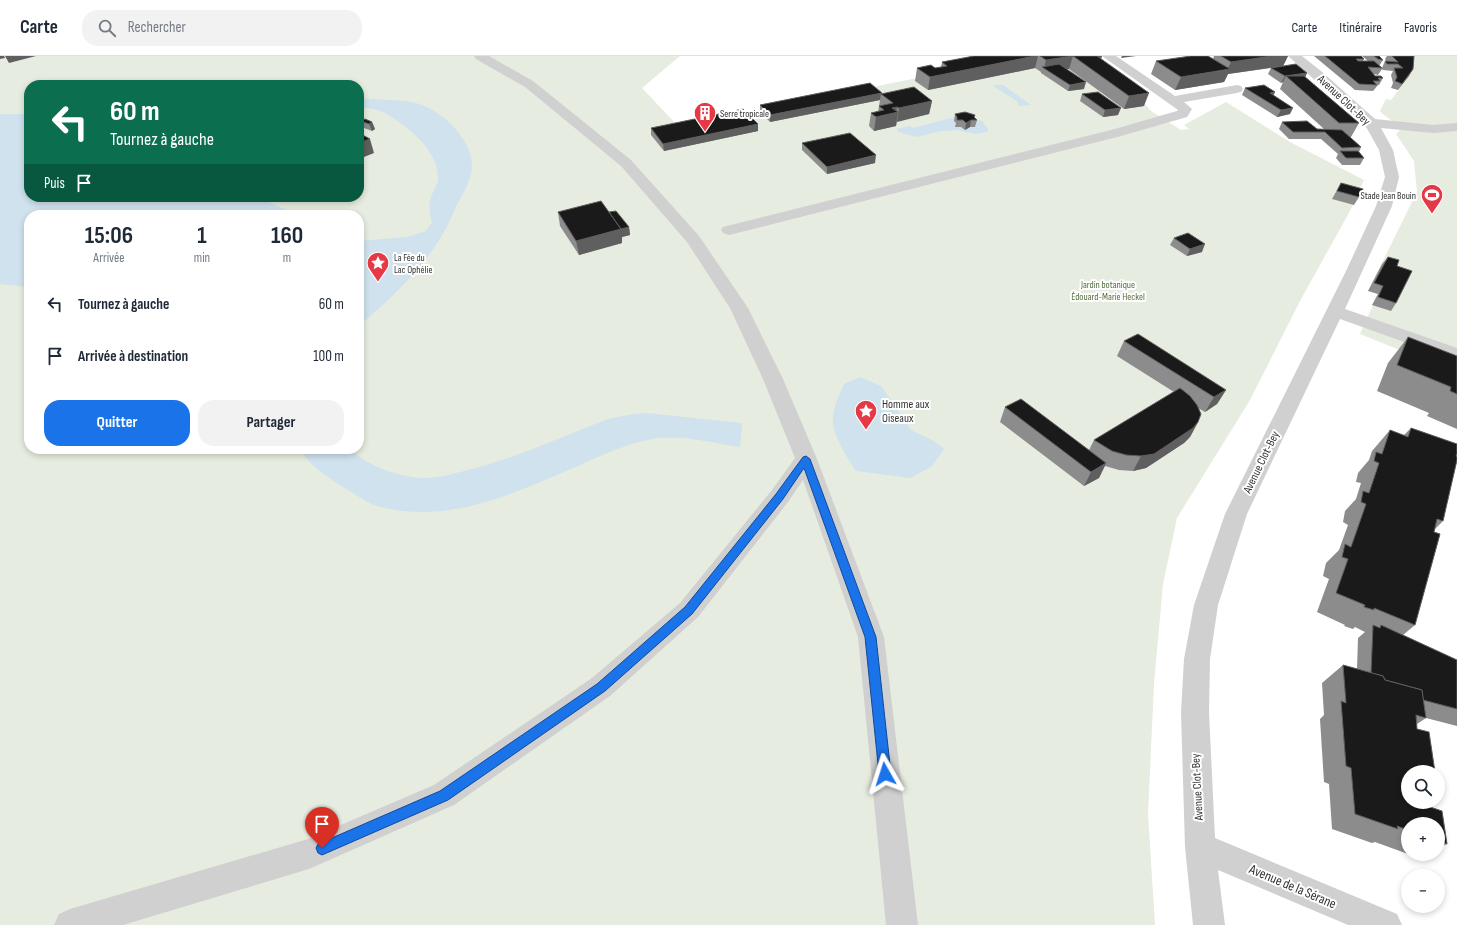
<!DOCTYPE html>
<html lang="fr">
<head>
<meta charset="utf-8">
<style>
  :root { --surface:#fff; --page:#f2f2f3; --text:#1f2937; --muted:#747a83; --line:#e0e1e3; --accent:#1a73e8 }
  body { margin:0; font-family:"Sofia Sans Condensed",sans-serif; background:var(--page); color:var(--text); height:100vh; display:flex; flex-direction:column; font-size:15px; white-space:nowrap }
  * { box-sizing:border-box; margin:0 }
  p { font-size:13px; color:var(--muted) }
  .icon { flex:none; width:22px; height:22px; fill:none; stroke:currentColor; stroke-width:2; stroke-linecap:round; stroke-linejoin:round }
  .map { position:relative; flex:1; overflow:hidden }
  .sheet { position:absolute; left:24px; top:154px; width:340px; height:244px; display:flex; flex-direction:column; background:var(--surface); border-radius:16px; box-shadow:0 2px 6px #0003 }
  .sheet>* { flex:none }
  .top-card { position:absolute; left:24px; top:24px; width:340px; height:122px; border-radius:16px; box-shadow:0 2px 6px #0003; background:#0b6e4f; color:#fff; overflow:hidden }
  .fabs { position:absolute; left:1401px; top:709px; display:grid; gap:8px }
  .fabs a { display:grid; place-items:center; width:44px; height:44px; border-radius:50%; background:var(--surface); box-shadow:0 2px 6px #0003; font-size:20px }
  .pin { position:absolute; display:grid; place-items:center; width:34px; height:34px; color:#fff; margin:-41px -17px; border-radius:50% 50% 50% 0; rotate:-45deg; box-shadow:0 0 4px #0007 }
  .pin .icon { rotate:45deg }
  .me { position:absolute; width:44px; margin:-22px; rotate:354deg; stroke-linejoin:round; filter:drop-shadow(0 0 3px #0008) }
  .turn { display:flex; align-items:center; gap:14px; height:84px; padding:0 20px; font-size:18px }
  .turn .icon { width:52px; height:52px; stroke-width:2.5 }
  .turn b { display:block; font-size:28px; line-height:34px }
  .then { display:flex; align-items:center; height:38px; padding:0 20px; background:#0003; gap:8px; font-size:15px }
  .eta { display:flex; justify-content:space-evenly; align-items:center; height:68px; text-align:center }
  .eta b { font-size:24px; font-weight:700; line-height:28px }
  .cta { display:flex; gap:8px; margin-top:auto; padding:8px 20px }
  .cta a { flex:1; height:46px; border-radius:16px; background:var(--accent); color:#fff; font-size:16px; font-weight:700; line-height:46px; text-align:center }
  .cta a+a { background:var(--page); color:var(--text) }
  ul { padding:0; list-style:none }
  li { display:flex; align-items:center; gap:12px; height:52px; padding:0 20px }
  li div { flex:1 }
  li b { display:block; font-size:15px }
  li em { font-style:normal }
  header { display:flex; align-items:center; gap:24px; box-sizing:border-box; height:56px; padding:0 20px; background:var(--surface); border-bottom:1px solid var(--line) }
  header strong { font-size:19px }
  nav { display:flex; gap:22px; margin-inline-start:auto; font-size:14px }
  .search { width:280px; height:36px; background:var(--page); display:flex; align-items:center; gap:10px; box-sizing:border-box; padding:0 14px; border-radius:16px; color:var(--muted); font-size:15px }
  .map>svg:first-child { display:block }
  .green { fill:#e6ecdf; fill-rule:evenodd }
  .water { fill:#cfe2ee }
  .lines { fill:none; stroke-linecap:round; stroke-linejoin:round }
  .minor { fill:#d0d0d0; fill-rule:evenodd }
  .wall { fill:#8c8c8c }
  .shaded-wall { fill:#5f5f5f }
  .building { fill:#1a1a1a; stroke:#5f5f5f }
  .route { fill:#1a73e8; stroke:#114b97 }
  .labels { text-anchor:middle; stroke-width:4; stroke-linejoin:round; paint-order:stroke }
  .far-poi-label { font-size:10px; fill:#333; stroke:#fff; text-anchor:start }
  .far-park-label { font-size:10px; fill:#56703f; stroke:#fff }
  .street-label { font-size:12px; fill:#333; stroke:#fff }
  .poi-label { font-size:12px; fill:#333; stroke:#fff; text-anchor:start }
  .near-street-label { font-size:14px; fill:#333; stroke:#fff }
</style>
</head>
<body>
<header>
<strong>Carte</strong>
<div class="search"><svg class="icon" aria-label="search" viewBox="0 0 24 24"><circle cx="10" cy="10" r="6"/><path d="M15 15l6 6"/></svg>Rechercher</div>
<nav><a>Carte</a><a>Itinéraire</a><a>Favoris</a></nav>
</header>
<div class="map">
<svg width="1457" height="869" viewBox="0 0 1457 869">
  <rect width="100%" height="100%" fill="#fff"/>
  <g class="green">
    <path d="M0,0H680L642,32L678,70L1027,0H1098L1102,2L1095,4L1094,12L1147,50L1151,55L1181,74L1189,73L1184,69L1226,46L1290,86L1364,124L1350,155L1300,245L1250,344L1177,462L1163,528L1154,628L1148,758L1155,869H0ZM29,29H359V141H29ZM29,159H359V393H29Z"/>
    <path d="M1411,0H1457V317L1360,278L1378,238L1368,235L1417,136L1414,105L1396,78L1400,74C1393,62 1388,64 1380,55L1386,43L1391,44L1409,20Z"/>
  </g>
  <g class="water">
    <path d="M996,29H1003L1031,49L1018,50L1017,45L993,30Z"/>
    <path d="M359,42C376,44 408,43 422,49C446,58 478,89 471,118C468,130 461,141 456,151C451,161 447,172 441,181C420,216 389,244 359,270V185L407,181L426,175L432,166C429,158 428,147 432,139C434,133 438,129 438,122C439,94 405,68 383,56C376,53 366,52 359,51Z"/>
    <path d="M0,58H29V141H258L297,159H29V231L0,228Z"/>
    <path d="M959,60L982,65L988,73L987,76L975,78L956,74L941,75L917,81L898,76L897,73L910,70L913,72Z"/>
    <path d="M860,321L881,330L911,374L934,385L944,393L932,410L911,422L856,415C848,403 834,381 833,367C832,353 839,340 844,328Z"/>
    <path d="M646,357L742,367L740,391C710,387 678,377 648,384C624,389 602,399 580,409C517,436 447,470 377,450C367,447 357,439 348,434C333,425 308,409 300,393H350C367,410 401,422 425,422C438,422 452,418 464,415C514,403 561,381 608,363L628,359Z"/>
  </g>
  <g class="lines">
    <g class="minor">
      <path d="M474,0H489L533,25L631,104L699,180L748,252L783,323L817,403L884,581L918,869H886L858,581L803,424L788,446L698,561L610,640L454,749L309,813L123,869H54L59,858L70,853L308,783L434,729L592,622L680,547L772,434L795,402L763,323L730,252L687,186L621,110L525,31L476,3Z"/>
      <path d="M1102,0H1116L1175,40L1237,29L1241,30L1243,33L1241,36L1237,37L1184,46L1192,53L1187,61L1121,80L729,179L723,177L721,174L723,171L1111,74L1177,55L1178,54Z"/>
      <path d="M1288,0H1302L1321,15L1375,63L1433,69L1457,67V75L1433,77L1381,72L1393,94L1399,121L1392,150L1345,253L1457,292V305L1340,263L1247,458L1218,549L1210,603L1209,656L1215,782L1397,858L1402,869H1348L1218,814L1225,869H1193L1185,791L1181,656L1184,603L1194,549L1225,458L1347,213L1376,150L1385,121L1379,94L1365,69Z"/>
    </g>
  </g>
  <g class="wall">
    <path d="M974,0H1102L1101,3L1144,50L1124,53L1069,13H1066L1084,33L1068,35L1041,17V16L1035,12L928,34L915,25L917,12H935L941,11L942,6Z"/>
    <path d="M1214,0H1288L1283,10L1307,17L1305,21L1359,67L1351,81H1350L1361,91L1359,96L1364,102L1360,109H1342L1336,102L1338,98L1321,83H1289L1279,73L1282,66L1317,73H1324L1280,33L1283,26L1281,27L1268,18L1271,12L1228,18L1224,26L1175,34L1151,18L1156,5L1213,3Z"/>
    <path d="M1314,0H1361L1364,3L1363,5H1368L1362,0H1379L1383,4L1379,10L1382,12L1385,5L1387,6L1385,3L1387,0H1414L1413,13L1398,34L1391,32L1393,27L1391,19L1393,15L1383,14L1382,13L1378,19L1374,18L1375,20L1383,22L1379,29H1378L1373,35L1355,34Z"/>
    <path d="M1245,32L1290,58L1277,61L1242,39Z"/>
    <path d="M882,37V38L932,45L929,58L897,65L896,70L874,75L869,70L871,57L878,56L880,44L770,66L760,56V49Z"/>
    <path d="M1082,38L1118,59L1103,61L1080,45Z"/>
    <path d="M955,58L975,62L977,64L975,71H970L965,74L961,71H955L956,67L954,65Z"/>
    <path d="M361,65L372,66L375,73L372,75L364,72Z"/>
    <path d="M758,68V75L664,95L651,79V72Z"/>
    <path d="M802,87L875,107L827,118L802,94Z"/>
    <path d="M1341,127L1359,141L1354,149L1332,143Z"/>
    <path d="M558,156H609L629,171L630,179L622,181V187L579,199L560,170Z"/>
    <path d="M1174,182L1202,196L1187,200L1170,189Z"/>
    <path d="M1388,201L1397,210L1396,247L1391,255L1372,249L1378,238L1368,235L1382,208Z"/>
    <path d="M1408,281L1457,300V373L1427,360L1429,357L1377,335L1388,307Z"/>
    <path d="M1124,285L1226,334L1217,348L1205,356L1198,352V366L1190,381L1184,387L1146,412L1133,415L1119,414L1105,410L1099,422L1084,430L1000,366L1005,351L1089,394L1094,384L1174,336L1117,300Z"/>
    <path d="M1411,372L1457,388V398L1456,400L1457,401V404L1443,465L1434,474V476L1440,478L1415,569L1403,579L1457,604V670L1426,662L1417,668V673L1429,676L1435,716H1408V746H1429L1430,751L1442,755L1447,788L1438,792V768H1408V798L1375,786L1372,787L1332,773L1329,728L1324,726L1320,663L1324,659L1322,627L1343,609L1357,613L1358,582L1365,576L1355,571L1353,573L1344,570L1345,569L1317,556L1329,523L1323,520L1326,507L1339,494L1348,469L1343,466L1345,455L1356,443L1361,427L1356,426L1358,417L1369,404L1372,395L1390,374L1404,379Z"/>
    <path d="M1408,798H1427L1419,802Z"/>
  </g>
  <g class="shaded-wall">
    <path d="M0,0H4L5,2L0,3Z"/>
    <path d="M5,0H36L9,7Z"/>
    <path d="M1035,0H1038L1035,12L928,34L930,21Z"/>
    <path d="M1073,0L1069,13L1050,16L1044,12L1046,4Z"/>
    <path d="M1092,0H1102L1099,9Z"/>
    <path d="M1122,0H1136L1121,2Z"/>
    <path d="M1272,0H1288L1283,10L1228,18L1224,26L1175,34L1181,21L1227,14L1231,6Z"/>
    <path d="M1413,13L1409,20L1398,34L1402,28Z"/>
    <path d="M1307,17L1304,24L1286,20L1283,26L1281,27L1285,20Z"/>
    <path d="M1086,26L1084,33L1068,35L1070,29Z"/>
    <path d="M1275,36L1272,43L1270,37Z"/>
    <path d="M882,37V39L881,38L880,44L770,66V59Z"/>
    <path d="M1149,37L1144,50L1124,53L1129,40Z"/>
    <path d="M932,45L929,58L897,66L899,52Z"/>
    <path d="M897,51L896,57L898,56L896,70L874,75L876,61L892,52Z"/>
    <path d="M1121,52L1118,59L1103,61L1105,54Z"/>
    <path d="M1293,52L1290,58L1277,61L1281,54Z"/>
    <path d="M971,64L970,71L965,74L966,67Z"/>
    <path d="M372,66L375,73L372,75L369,68Z"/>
    <path d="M758,68V75L664,95L663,88Z"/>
    <path d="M370,83L374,97L359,103V87Z"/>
    <path d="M876,99L875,107L827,118V111Z"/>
    <path d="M629,171L630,179L622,181V187L579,199L576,185Z"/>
    <path d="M1205,188L1202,196L1187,200L1190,193Z"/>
    <path d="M1226,334L1217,348L1205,356L1214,341Z"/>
    <path d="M1198,366L1190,381L1184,387L1146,412L1133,415L1141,400Z"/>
    <path d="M1106,407L1099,422L1084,430L1091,416Z"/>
  </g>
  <g class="building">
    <path d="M974,0H1035L930,21L917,12L931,9L935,12L947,10L942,6Z"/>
    <path d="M1040,0H1097L1149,37L1129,40L1073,0L1046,4Z"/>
    <path d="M1191,0H1208L1230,13L1181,21L1156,5Z"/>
    <path d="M1221,0H1272L1231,6Z"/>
    <path d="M1325,0H1361L1364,3H1356L1358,5H1374L1382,12L1368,11L1375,20H1381L1383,22H1378L1380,25H1373L1377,29L1359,28Z"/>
    <path d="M1374,0H1379L1383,4L1378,3Z"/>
    <path d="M1392,0H1414L1413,13L1402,28L1395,25L1397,21L1394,12H1403L1398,8H1387L1385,5L1398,6Z"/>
    <path d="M1059,8L1086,26L1070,29L1042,11Z"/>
    <path d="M1296,8L1307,17L1285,20L1271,12Z"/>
    <path d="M1286,20H1304L1359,67H1339Z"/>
    <path d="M870,27L882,37L770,59L760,49Z"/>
    <path d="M1264,29L1275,36L1270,37L1293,52L1281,54L1245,32Z"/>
    <path d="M914,31L932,45L899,52L897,51L892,52L898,56L876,61L871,57L884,54L879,50L893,47L881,38Z"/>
    <path d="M1098,36L1121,52L1105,54L1082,38Z"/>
    <path d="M743,53L758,68L663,88L651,72Z"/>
    <path d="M965,56L975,59L974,61L977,64H971L966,67L963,64H957V61L955,58Z"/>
    <path d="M365,63L372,66L369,68L361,65Z"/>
    <path d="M1307,65L1317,73L1342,74L1361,91L1342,92L1325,76H1293L1282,66Z"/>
    <path d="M359,77L370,83L359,87Z"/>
    <path d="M850,77L876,99L827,111L802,87Z"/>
    <path d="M1340,95H1358L1364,102H1346Z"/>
    <path d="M1341,127L1363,133L1359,141L1337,135Z"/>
    <path d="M601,145L621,173L576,185L558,156Z"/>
    <path d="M616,155L629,171L621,173L609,156Z"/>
    <path d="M1188,177L1205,188L1190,193L1174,182Z"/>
    <path d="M1388,201L1399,204L1397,210L1412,215L1396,247L1378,241L1383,230L1374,227Z"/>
    <path d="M1138,278L1226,334L1214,341L1124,285Z"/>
    <path d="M1408,281L1457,300V338L1450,335L1451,331L1397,309Z"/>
    <path d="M1180,332L1190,340L1197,349L1201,358L1198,366L1193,372L1154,398L1141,400L1126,399L1112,395L1094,384Z"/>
    <path d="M1021,343L1106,407L1091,416L1005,351Z"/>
    <path d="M1411,372L1457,388V398L1456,400L1457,401V404L1443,465L1437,463L1434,476L1440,478L1415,569L1374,552V554L1364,551L1365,549L1336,537L1348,503L1342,501L1345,488L1351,491L1366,448L1361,446L1363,435L1369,437L1379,407L1374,405L1376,396L1382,398L1390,374L1408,381Z"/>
    <path d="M1373,569L1380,572L1381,569L1457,604V653L1423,644L1422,634L1385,624L1383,620L1371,617Z"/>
    <path d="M1343,609L1383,620L1385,624L1422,634L1426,662L1416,659L1417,673L1429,676L1435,716H1408V746H1429L1430,751L1442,755L1447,788L1438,785V768H1408V774L1397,770L1398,773L1355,758L1351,712L1346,710L1341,645L1346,647Z"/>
  </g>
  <path class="route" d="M806,400L810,403L876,581L891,718L889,722L885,723L881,722L879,718L865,581L804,412L783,443L692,558L605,635L448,744L322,799L318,797L316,792L318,788L440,735L597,628L685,551L776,438L803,401Z"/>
  <defs>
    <g id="building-pin" transform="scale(1.15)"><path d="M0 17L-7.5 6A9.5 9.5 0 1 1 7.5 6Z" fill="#e63946" stroke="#fff"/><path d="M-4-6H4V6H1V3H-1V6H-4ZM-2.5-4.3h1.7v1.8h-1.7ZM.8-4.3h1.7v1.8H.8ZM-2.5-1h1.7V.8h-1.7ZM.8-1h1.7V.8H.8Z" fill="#fff"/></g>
    <g id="stadium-pin" transform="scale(1.15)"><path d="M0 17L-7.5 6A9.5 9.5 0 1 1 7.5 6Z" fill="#e63946" stroke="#fff"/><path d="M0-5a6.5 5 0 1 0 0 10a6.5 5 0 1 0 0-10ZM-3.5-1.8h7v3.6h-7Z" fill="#fff"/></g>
    <g id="sight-pin" transform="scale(1.15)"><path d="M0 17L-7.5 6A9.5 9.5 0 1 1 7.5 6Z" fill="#e63946" stroke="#fff"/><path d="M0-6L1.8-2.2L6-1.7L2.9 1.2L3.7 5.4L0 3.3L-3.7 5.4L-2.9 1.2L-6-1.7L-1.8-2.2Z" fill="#fff"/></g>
  </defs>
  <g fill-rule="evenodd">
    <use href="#building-pin" x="705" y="57"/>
    <use href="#stadium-pin" x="1432" y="139"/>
    <use href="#sight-pin" x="378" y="207"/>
    <use href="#sight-pin" x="866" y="355"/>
  </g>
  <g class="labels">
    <g class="far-poi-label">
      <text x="720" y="61">Serre tropicale</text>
      <text x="1416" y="143" text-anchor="end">Stade Jean Bouin</text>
      <text x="394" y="205">La Fée du<tspan x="394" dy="12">Lac Ophélie</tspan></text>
    </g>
    <g class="far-park-label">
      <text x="1108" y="232">Jardin botanique<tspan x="1108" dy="12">Édouard-Marie Heckel</tspan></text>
    </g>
    <g class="street-label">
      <text transform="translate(1344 44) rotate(43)" y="4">Avenue Clot-Bey</text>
      <text transform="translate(1261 406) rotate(-64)" y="4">Avenue Clot-Bey</text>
      <text transform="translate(1197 731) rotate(-93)" y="4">Avenue Clot-Bey</text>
    </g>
    <g class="poi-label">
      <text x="882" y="352">Homme aux<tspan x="882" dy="14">Oiseaux</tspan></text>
    </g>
    <g class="near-street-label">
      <text transform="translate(1293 830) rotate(23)" y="5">Avenue de la Sérane</text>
    </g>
  </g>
</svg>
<div class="fabs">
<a><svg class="icon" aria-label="search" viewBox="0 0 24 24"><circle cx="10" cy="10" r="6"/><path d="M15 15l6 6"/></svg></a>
<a>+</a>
<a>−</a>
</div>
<div class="pin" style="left:322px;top:792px;background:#d93025"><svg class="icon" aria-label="arrive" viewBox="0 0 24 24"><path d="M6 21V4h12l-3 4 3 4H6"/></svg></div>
<svg class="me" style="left:885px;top:718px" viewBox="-20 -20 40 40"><path d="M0-17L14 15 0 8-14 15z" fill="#1a73e8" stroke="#fff" stroke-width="4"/></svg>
<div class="top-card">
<div class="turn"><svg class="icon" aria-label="left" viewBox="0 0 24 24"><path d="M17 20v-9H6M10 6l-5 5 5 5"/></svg><div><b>60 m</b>Tournez à gauche</div></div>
<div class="then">Puis<svg class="icon" aria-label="arrive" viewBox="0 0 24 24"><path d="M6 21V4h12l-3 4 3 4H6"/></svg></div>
</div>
<section class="sheet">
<div class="eta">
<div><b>15:06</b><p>Arrivée</p></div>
<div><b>1</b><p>min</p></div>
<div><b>160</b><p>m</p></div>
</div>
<ul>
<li><svg class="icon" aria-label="left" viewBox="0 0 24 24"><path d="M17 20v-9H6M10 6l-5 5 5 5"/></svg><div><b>Tournez à gauche</b></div><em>60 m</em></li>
<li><svg class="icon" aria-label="arrive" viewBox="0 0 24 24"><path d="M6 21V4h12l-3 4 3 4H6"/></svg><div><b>Arrivée à destination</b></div><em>100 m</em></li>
</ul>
<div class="cta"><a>Quitter</a><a>Partager</a></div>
</section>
</div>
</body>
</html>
